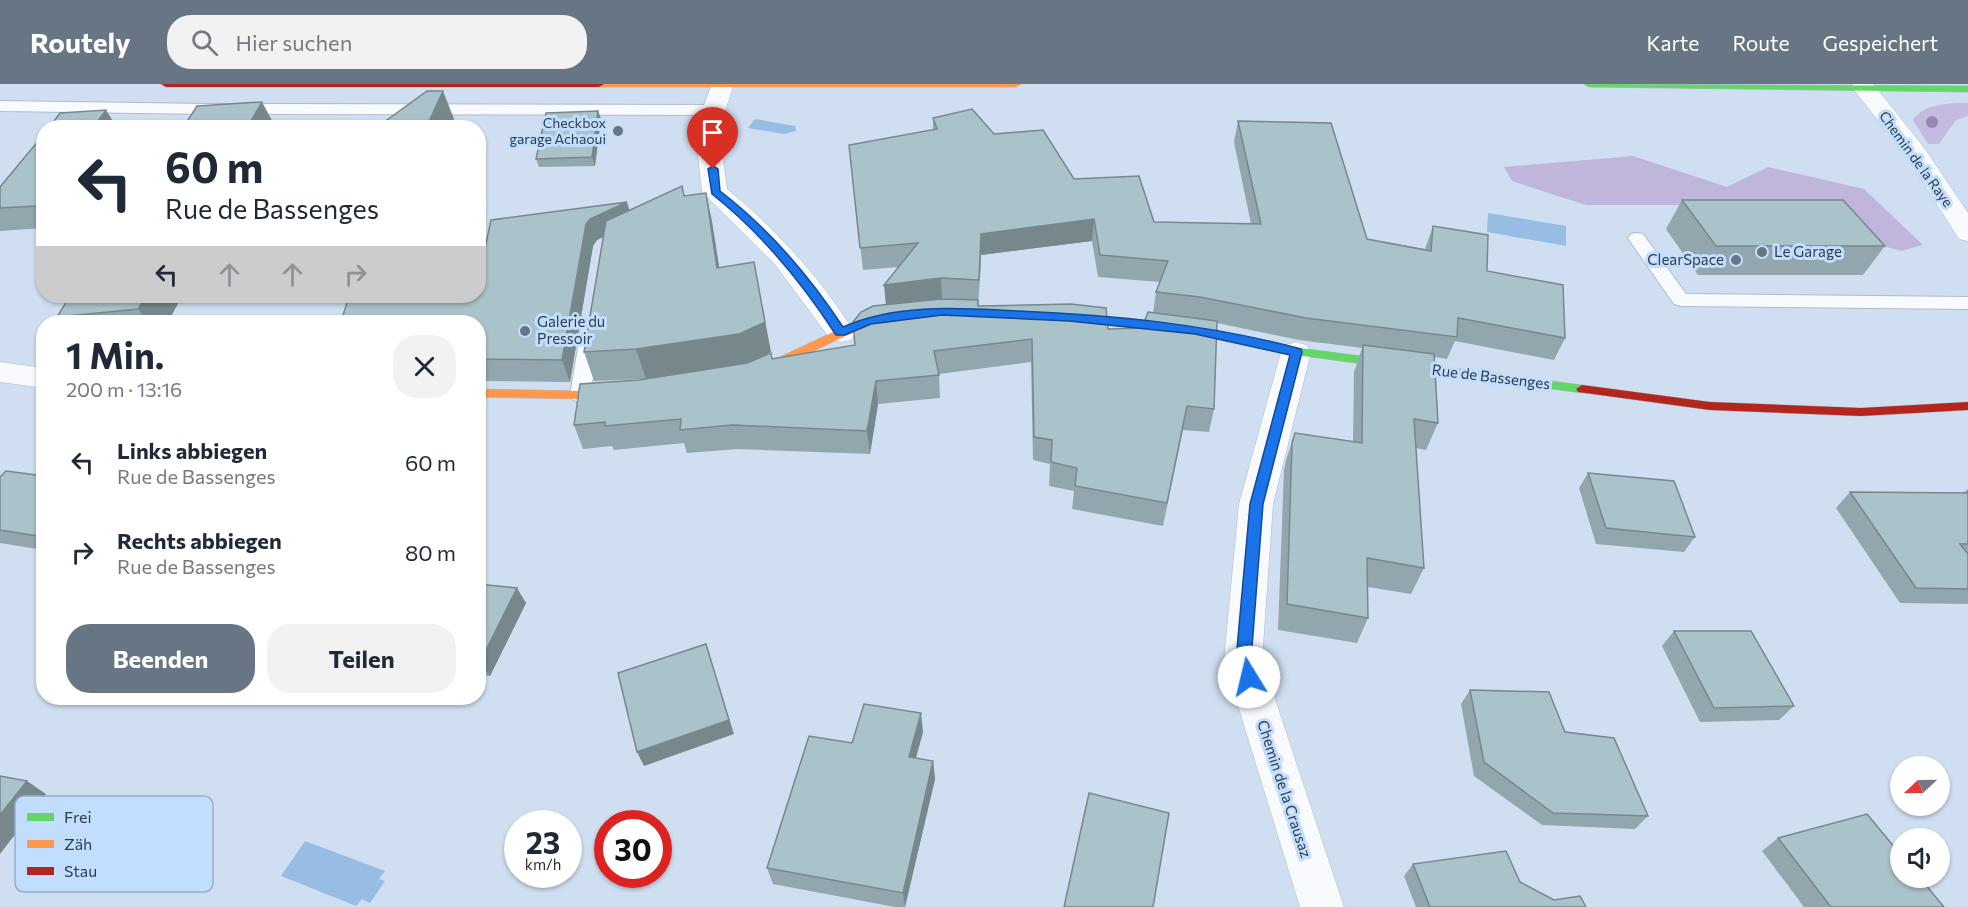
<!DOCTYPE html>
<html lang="de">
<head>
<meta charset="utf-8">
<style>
  :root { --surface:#fff; --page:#f2f2f3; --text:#1f2937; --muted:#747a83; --accent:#687584 }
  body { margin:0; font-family:Commissioner,sans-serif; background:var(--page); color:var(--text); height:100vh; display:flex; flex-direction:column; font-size:22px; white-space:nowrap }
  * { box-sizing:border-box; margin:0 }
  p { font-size:20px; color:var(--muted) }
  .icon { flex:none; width:33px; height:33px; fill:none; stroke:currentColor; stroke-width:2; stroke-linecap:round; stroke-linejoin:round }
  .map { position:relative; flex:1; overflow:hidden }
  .sheet { position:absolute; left:36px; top:231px; width:450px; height:390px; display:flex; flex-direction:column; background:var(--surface); border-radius:24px; box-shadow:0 2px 4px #0004 }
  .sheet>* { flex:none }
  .hud { position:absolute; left:36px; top:36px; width:450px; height:183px; border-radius:24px; box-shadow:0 2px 4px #0004; background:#fff; color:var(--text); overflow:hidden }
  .needle { width:39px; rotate:248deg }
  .controls { position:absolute; left:1890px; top:672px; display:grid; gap:12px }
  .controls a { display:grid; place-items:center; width:60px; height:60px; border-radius:50%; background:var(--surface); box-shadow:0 2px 4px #0004; font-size:30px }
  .speed { position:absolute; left:504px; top:726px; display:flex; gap:12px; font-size:30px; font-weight:700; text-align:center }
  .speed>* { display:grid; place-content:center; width:78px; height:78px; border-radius:50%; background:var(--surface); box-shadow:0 2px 4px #0004; line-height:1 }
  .speed small { font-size:15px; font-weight:400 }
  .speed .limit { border:9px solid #d22; background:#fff; color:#111 }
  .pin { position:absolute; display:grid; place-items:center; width:51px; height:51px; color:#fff; margin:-62px -26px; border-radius:50% 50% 50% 0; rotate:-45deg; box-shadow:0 0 6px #0007 }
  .pin .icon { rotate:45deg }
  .me { position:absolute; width:66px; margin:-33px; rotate:351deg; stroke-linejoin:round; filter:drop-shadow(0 0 4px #0008) }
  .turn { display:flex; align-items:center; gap:21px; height:126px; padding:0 30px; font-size:27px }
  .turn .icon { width:78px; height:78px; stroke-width:2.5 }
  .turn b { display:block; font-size:42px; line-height:51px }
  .lanes { display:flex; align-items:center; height:57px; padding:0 30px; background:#0003; justify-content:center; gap:30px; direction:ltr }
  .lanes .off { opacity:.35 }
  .round { display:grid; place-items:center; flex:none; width:63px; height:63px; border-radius:24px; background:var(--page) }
  .overview { display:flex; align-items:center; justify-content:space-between; height:102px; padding:0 30px }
  h1 { font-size:36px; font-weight:700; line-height:45px }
  .primary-button { display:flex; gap:12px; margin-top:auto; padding:12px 30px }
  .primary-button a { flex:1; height:69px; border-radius:24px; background:var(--accent); color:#fff; font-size:24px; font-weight:700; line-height:69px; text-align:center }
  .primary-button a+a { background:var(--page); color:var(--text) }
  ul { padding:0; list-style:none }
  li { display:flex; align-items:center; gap:18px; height:90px; padding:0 30px }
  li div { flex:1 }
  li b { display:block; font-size:22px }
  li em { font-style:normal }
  header { display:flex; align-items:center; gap:36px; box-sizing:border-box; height:84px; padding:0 30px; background:var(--accent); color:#fff }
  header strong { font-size:28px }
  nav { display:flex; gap:33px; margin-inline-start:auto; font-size:21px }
  .search { width:420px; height:54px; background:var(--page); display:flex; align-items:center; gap:15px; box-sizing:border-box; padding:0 21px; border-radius:24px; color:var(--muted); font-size:22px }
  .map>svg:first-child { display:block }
  .green { fill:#c5bbe0 }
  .forest { fill:#c0b5db }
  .water { fill:#98bde4 }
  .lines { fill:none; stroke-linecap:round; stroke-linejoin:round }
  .lane-casing { stroke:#afbcca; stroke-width:2 }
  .street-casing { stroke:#afbcca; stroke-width:1 }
  .fast-casing { stroke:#afbcca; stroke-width:1 }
  .slow-casing { stroke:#afbcca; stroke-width:1 }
  .jam-casing { stroke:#afbcca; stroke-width:1 }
  .lane { fill:#f8fafd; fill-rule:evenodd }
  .street { fill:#f8fafd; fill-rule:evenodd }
  .fast { fill:#63d668; fill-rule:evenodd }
  .slow { fill:#ff974d; fill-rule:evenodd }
  .jam { fill:#b3261e; fill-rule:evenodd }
  .tree { fill:#9787b4 }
  .wall { fill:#92a7ad; fill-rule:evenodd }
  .shaded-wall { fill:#77888d }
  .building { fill:#aac2c9; stroke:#77888d; stroke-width:1.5 }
  .route { fill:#1a73e8; stroke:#114b97; stroke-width:1.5 }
  .poi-dot { fill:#687584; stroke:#c2defe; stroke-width:2 }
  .labels { text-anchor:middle; stroke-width:6; stroke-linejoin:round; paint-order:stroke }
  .far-poi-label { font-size:14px; fill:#303c49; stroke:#c2defe; text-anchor:end }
  .far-street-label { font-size:14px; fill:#303c49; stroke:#c2defe }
  .poi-label { font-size:15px; fill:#303c49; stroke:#c2defe; text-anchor:start }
  .street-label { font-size:15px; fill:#303c49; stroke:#c2defe }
  .key { fill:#c2defe; stroke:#96adc8; stroke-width:1.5 }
  .key-label { font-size:16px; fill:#303c49 }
</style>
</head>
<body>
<header>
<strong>Routely</strong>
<div class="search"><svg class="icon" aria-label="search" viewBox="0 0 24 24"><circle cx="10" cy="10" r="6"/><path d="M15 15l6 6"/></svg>Hier suchen</div>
<nav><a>Karte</a><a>Route</a><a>Gespeichert</a></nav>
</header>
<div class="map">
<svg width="1968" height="823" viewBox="0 0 1968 823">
  <rect width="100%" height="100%" fill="#cfdff1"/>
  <path class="green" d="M1968,19V32L1956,36L1939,60H1928L1913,36C1924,19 1950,19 1968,19Z"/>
  <path class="forest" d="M1633,72L1727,103L1768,83L1864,105L1923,161L1901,167L1788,136L1679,121H1586L1512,97L1504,83Z"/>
  <g class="water">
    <path d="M755,35L795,42L796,47L784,50L748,44Z"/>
    <path d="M1488,129L1566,142V162L1487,148Z"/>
    <path d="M305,757L385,787L379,795L385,797L370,819L362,815L356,822L281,792Z"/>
  </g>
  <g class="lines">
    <g class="lane-casing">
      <g id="lane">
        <path d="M0,17L208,20L714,21L722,26L714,31L208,30L0,27Z"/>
        <path d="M1637,149L1643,150L1686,210L1968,213V225L1681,222L1674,220L1628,154L1631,150Z"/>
        <path d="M591,240L598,241L601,246L590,311L587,316L580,318L573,316L570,311L581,246L584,241Z"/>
      </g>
    </g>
    <g class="street-casing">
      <g id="street">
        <path d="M712,0H734L719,45L727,105C777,146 821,195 855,249L851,256L841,258L831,256L774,179L702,108L695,45Z"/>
        <path d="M1853,0H1873L1925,65L1968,129V157L1959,155L1907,73L1855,7L1852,2Z"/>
        <path d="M1296,258L1306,261L1311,268L1273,420L1262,576L1344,823H1300L1224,576L1239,420L1281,268L1286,261Z"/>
        <path d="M0,278L44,284V304L0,298Z"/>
      </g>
    </g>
    <g class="fast-casing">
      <g id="fast">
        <path d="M1584,0L1968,2V8L1589,3Z"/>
        <path d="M1292,263L1582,301L1588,305L1582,309L1288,270L1286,267L1288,264Z"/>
      </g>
    </g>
    <g class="slow-casing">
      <g id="slow">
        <path d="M594,0H1021L1016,3H599Z"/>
        <path d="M898,229L902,230L904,233L902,236L871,240L756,294H748L746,291L748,288L865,233Z"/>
        <path d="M1063,229L1195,242L1292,263L1298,267L1292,271L1195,250L1059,236L1057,233L1059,230Z"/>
        <path d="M624,304L628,305L630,308L628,311L580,315L478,313V305L580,307Z"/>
      </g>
    </g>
    <g class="jam-casing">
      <g id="jam">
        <path d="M161,0H604L599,3H166Z"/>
        <path d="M1582,301L1710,318L1861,324L1968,318V326L1861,332L1710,326L1578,308L1576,305Z"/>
      </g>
    </g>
    <use href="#lane" class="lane"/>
    <use href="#street" class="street"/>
    <use href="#fast" class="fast"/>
    <use href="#slow" class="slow"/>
    <use href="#jam" class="jam"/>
  </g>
  <circle class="tree" cx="1932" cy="38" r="6"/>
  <g class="wall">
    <path d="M598,27L601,35L595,82L539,83L536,75Z"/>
    <path d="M933,34L994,50L1074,95L1154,138L1251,140L1234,58L1238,37L1367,155L1425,165L1433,142L1565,254L1554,276L1455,257L1447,275L1435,273L1438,339L1426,366L1416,364L1424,484L1411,510L1368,503V534L1357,559L1278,546L1284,386L1286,376L1295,349L1353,357L1354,288L1362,264L1299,256L1217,239L1214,325L1209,348L1183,346L1163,442L1072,425L1074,407L1049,402L1050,380L1033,376L1031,278L939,290L940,314L878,320L870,370L738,365L687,369L684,359L614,366L612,362L583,365L574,341L643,295L594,297L584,268L603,153L597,156L593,162L570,298L478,297V238L481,183L629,126L684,112L706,109L712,138L719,183L771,268L746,280L855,261L886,221L899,183L863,186L849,61L933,46ZM1092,157L1098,193L1160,198L1156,208L1153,229L1142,244L1108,245L978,222L981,171Z"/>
    <path d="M44,50V144L0,147V103Z"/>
    <path d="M1682,116L1885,162L1863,191H1698L1666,145Z"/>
    <path d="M70,212H182L168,238H62L57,233Z"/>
    <path d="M1588,389L1695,453L1684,468L1596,460L1579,404Z"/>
    <path d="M44,392V466L0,459V393Z"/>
    <path d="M1968,405V520L1900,519L1836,424L1850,408L1963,409Z"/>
    <path d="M478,500L526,519L490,592L478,591Z"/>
    <path d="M1674,547L1794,622L1779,636L1700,638L1662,562Z"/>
    <path d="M1470,606L1565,648L1648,732L1635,745L1542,741L1474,692L1461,620Z"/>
    <path d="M923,648L916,674L933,677L935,695L905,823H895L773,800L767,784L852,659Z"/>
    <path d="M1778,754L1944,823H1804L1762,767Z"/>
    <path d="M1413,780L1520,798L1554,816L1586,823H1416L1404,792Z"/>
  </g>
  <g class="shaded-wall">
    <path d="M443,7L454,35L450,44H426Z"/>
    <path d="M262,18L276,44H247Z"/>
    <path d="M106,26L117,44H93Z"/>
    <path d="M598,27L601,35L595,82L592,73Z"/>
    <path d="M706,109L712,138L724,213L717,184Z"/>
    <path d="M44,112V131L37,122Z"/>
    <path d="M627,118L633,139L597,156L593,162L570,298L562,276L586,140L590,135Z"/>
    <path d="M1094,135L1092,157L981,171L979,218L981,150Z"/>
    <path d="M754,178L771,268L745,280L646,295L636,265Z"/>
    <path d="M941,194L942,216L886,223L884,201Z"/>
    <path d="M146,212H182L168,238H148L138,225Z"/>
    <path d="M876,297L878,320L870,370L867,347Z"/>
    <path d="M517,504L526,519L490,592L480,578Z"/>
    <path d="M706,560L734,650L644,682L637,668Z"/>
    <path d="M921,629L923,648L911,691L909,673Z"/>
    <path d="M933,677L935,695L905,823L903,809Z"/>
    <path d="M27,697L46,710L0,770V731Z"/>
  </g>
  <g class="building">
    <path d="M427,7H443L426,44H376Z"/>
    <path d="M262,18L247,44H183L197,22Z"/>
    <path d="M972,25L994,50L1043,46L1074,95L1139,92L1154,138L1261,140L1238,37L1331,39L1367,155L1431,167L1433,142L1488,151L1487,187L1563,201L1565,254L1458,234L1457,253L1306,234L1200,213L1156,208L1168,177L1100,171L1094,135L981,150L979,196L941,194L884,201L918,159L860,164L849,61L937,45L933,34Z"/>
    <path d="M106,26L93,44H49L60,29Z"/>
    <path d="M598,27L592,73L536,75L546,29Z"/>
    <path d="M44,50V112L37,122L0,124V103Z"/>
    <path d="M682,102L684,112L706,109L717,184L754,178L765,238L739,250L636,265L584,268L606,137Z"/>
    <path d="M1682,116H1843L1885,162H1716Z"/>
    <path d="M627,118L590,135L586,140L562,276L478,275V238H341L349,212H478V183H481L491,136Z"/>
    <path d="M70,212H146L138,225L57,233Z"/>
    <path d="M941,215L978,216V222L1071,220L1106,224L1108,245L1142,244L1148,228L1217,237L1214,325L1187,322L1167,419L1075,402L1077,384L1051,378L1052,356L1034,353L1032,255L934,267L939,291L876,297L867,347L732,341L680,346L681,335L605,342V338L574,341L580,300L639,296L747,279L771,269L772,275L855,261L853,238L861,228L873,222Z"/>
    <path d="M1363,261L1434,270L1438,339L1414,335L1424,484L1367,474L1368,534L1287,520L1292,359L1295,349L1362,359Z"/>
    <path d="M6,387L44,392V453L0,446V393Z"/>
    <path d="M1588,389L1674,397L1695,453L1606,444Z"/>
    <path d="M1850,408L1968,409V460H1960L1968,470V505L1916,504Z"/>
    <path d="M478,500L517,504L480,578H478Z"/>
    <path d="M1674,547H1751L1794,622L1714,624Z"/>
    <path d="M706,560L729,636L637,668L618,589Z"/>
    <path d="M1470,606L1549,608L1565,648L1614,654L1648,732L1553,729L1484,678Z"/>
    <path d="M864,620L921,629L909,673L933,677L903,809L767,784L809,652L852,659Z"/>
    <path d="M0,692L27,697L0,731Z"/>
    <path d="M1089,709L1169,729L1153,823H1064Z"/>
    <path d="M1867,730L1900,770V794H1920L1944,823H1831L1778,754Z"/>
    <path d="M1506,767L1520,798L1554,816L1580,812L1586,823H1430L1413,780Z"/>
  </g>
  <path class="route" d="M713,82L718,85L720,107C768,144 810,193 843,243C897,219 959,224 1018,227C1113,231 1208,240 1301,265L1302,268L1263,420L1251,576L1257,593L1254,598L1249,600L1243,598L1236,576L1250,420L1290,271L1195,250L1069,237L942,231L871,240L845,251H836C803,200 760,148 712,110L708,85Z"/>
  <g class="poi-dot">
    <circle cx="618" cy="47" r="6"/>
    <circle cx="1762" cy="168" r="6"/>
    <circle cx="1736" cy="176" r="6"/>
    <circle cx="525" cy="247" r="6"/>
  </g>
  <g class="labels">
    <g class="far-poi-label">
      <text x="606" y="44">Checkbox<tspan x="606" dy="16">garage Achaoui</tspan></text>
    </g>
    <g class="far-street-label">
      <text transform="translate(1916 75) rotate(54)" y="5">Chemin de la Raye</text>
    </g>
    <g class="poi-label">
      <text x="1774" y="173">Le Garage</text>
      <text x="1724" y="181" text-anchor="end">ClearSpace</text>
      <text x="537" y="243">Galerie du<tspan x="537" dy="17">Pressoir</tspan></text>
    </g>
    <g class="street-label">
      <text transform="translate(1491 293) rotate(7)" y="5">Rue de Bassenges</text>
      <text transform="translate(1284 705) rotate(72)" y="5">Chemin de la Crausaz</text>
    </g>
  </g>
  <rect x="15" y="712" width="198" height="96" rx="9" class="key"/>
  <rect x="27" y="729" width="27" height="8" fill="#63d668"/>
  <rect x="27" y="756" width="27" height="8" fill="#ff974d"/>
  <rect x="27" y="783" width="27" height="8" fill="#b3261e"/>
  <g class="key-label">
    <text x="64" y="739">Frei</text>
    <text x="64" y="766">Zäh</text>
    <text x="64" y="793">Stau</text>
  </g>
</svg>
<div class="controls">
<a><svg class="needle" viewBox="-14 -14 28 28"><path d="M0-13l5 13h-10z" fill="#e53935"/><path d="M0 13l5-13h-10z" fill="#747a83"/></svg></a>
<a><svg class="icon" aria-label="sound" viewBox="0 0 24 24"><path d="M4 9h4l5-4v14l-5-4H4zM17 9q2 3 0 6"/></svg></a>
</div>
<div class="speed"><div>23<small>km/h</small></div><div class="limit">30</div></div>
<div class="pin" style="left:713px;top:85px;background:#d93025"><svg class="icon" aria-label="arrive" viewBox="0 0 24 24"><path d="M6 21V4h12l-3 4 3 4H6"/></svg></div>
<svg class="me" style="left:1249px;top:593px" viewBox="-20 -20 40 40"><circle r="19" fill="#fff"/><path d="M0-13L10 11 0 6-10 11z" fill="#1a73e8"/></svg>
<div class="hud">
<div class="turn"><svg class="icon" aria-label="left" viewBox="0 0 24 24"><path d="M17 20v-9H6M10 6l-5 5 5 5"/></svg><div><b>60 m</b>Rue de Bassenges</div></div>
<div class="lanes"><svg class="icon" aria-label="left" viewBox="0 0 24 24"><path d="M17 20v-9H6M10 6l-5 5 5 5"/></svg><svg class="icon off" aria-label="ahead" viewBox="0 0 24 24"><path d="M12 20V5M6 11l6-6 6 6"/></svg><svg class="icon off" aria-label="ahead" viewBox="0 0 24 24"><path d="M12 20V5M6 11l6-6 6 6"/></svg><svg class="icon off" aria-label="right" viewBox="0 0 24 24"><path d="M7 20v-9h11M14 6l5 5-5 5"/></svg></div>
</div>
<section class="sheet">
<div class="overview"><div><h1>1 Min.</h1><p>200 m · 13:16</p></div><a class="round"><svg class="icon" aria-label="close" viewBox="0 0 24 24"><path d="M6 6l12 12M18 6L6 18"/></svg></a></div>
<ul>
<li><svg class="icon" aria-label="left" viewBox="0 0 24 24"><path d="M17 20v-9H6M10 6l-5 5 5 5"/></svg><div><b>Links abbiegen</b><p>Rue de Bassenges</p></div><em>60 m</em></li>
<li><svg class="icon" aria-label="right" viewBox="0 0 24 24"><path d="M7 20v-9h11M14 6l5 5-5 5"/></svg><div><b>Rechts abbiegen</b><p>Rue de Bassenges</p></div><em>80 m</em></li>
</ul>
<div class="primary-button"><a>Beenden</a><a>Teilen</a></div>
</section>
</div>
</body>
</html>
